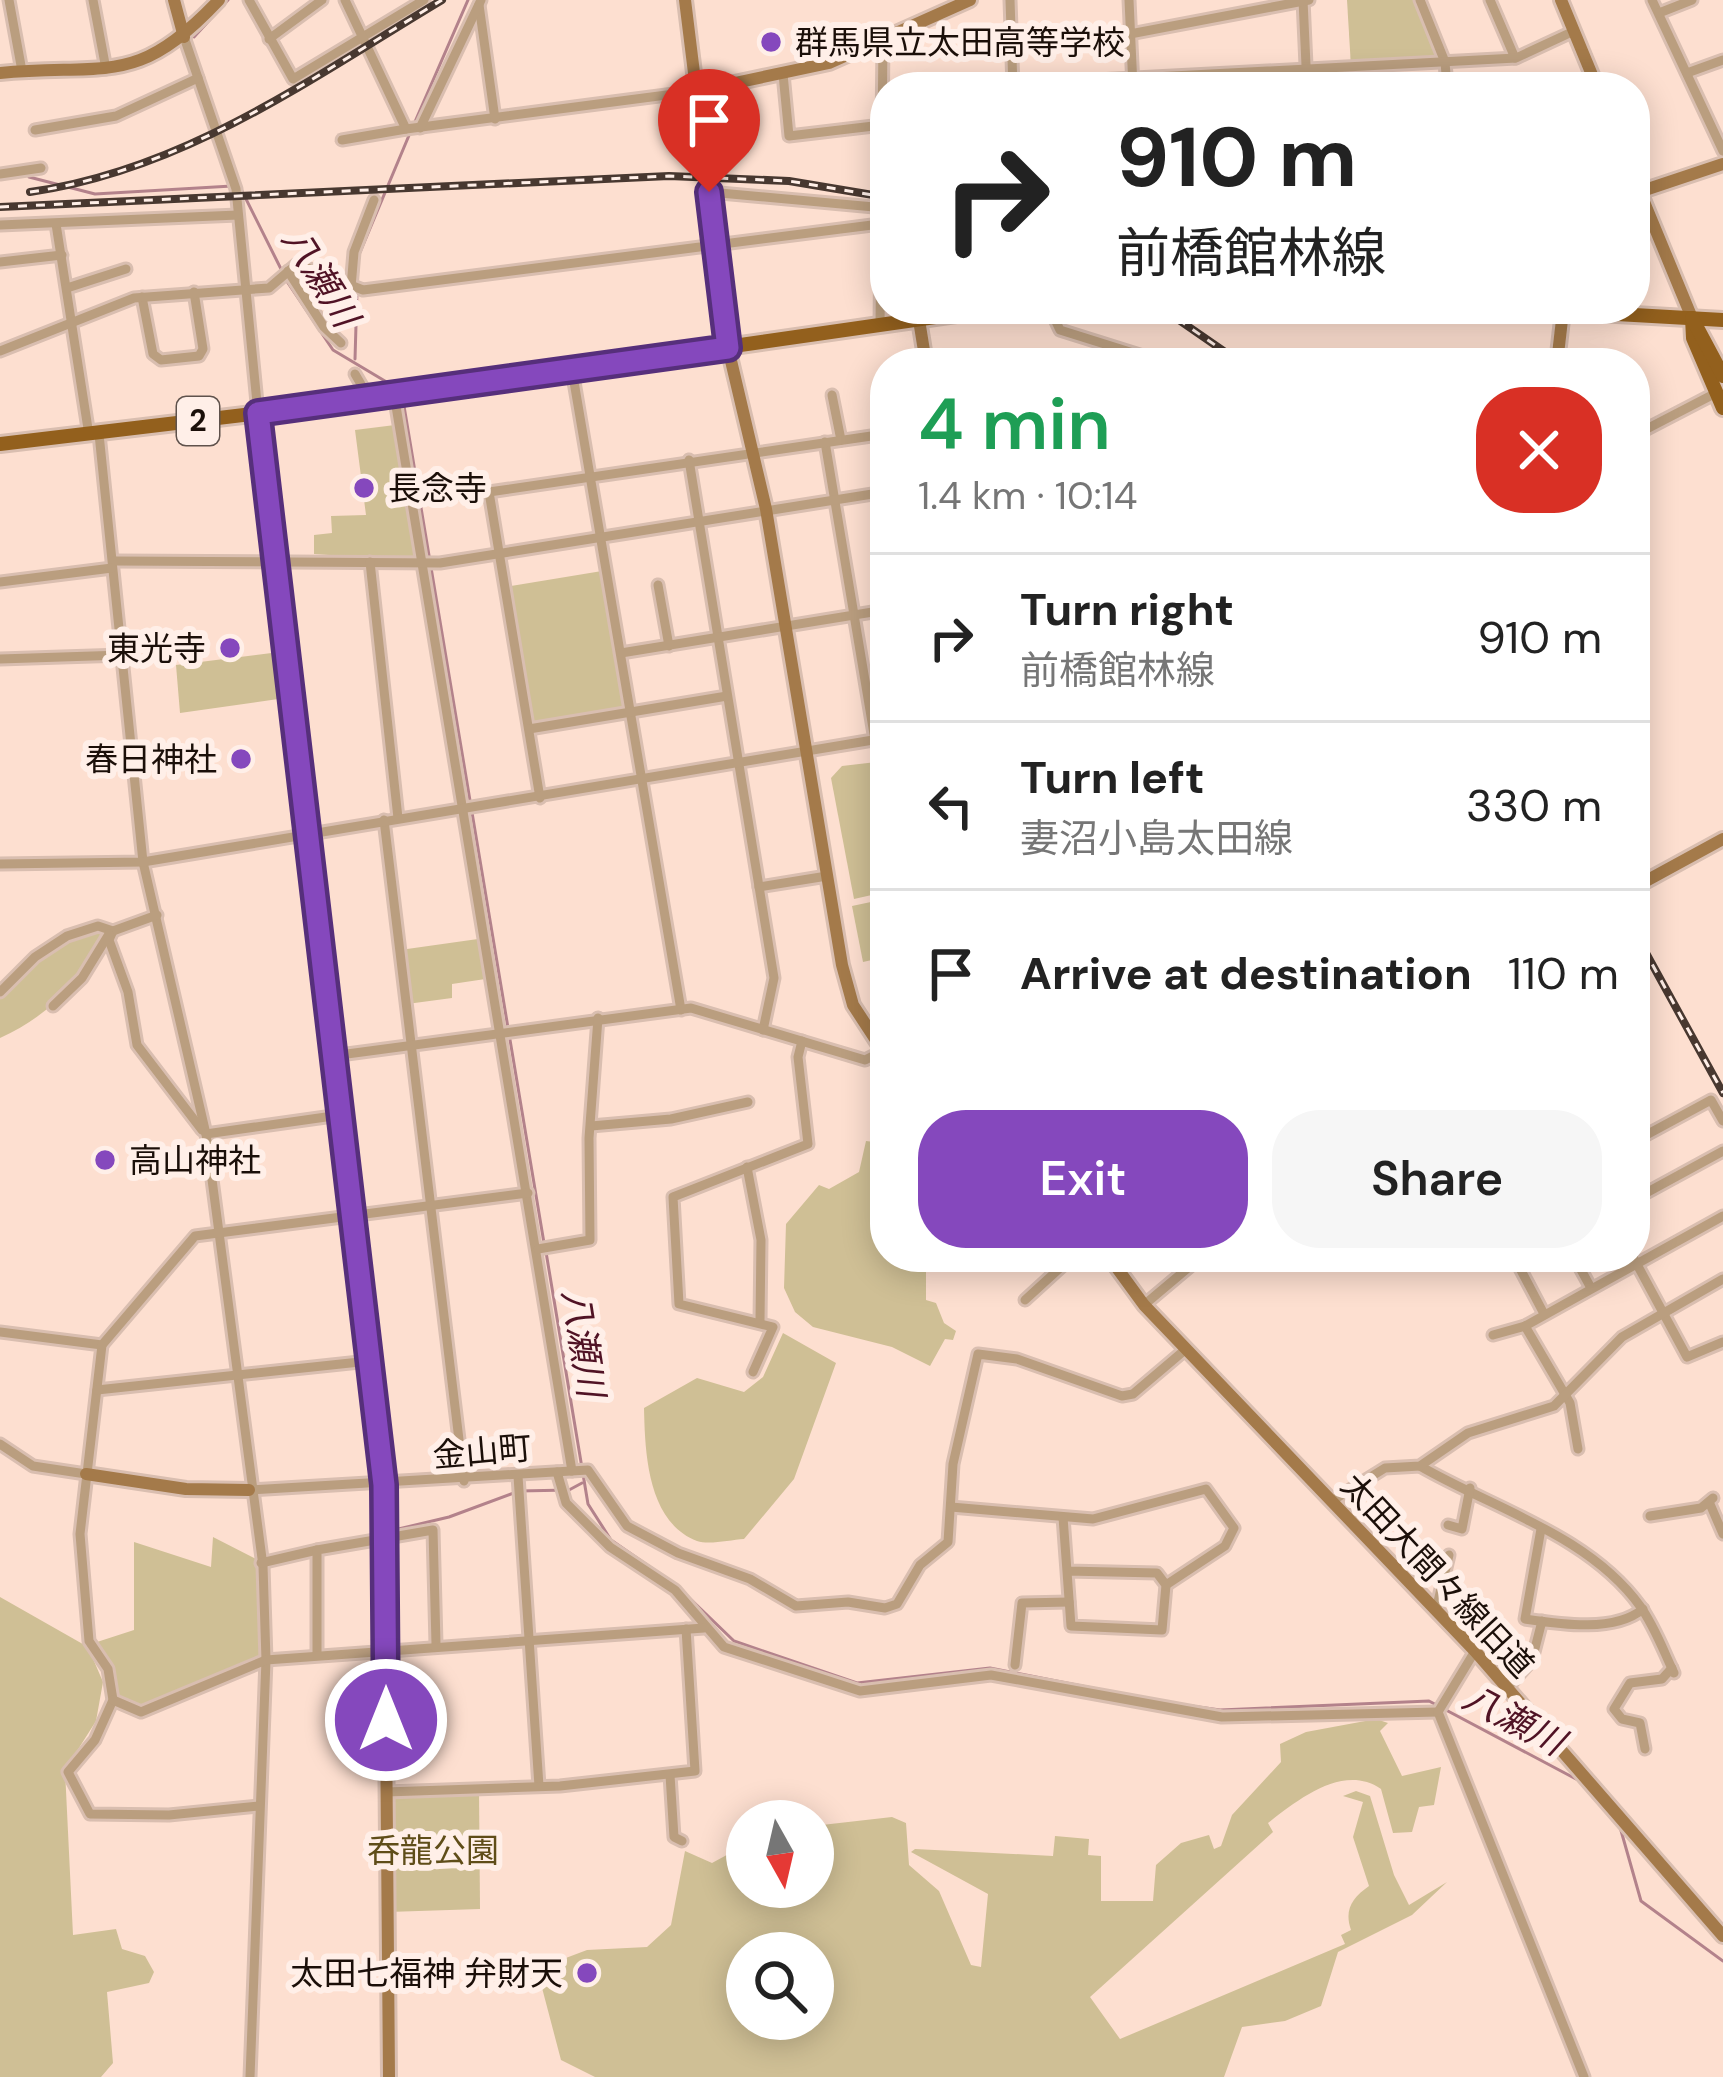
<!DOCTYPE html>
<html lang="en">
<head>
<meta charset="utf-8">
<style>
  :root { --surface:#fff; --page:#f6f6f6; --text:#222; --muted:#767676; --line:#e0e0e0; --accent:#8548bd }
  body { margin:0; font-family:"DM Sans","Noto Sans JP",sans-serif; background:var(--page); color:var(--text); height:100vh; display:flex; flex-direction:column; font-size:45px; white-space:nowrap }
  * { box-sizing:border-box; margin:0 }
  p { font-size:39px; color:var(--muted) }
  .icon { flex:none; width:66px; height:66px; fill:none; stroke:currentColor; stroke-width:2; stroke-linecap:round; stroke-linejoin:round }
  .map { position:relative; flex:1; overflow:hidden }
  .drawer { position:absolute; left:870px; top:348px; width:780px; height:924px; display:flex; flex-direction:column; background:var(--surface); border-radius:48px; box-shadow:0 6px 30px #0003 }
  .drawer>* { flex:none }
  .guide { position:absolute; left:870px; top:72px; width:780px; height:252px; border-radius:48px; box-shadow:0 6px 30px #0003; background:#fff; color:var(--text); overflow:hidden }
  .needle { width:78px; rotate:172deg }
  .buttons { position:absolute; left:726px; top:1800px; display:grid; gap:24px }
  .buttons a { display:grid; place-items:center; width:108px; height:108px; border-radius:50%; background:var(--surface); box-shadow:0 6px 30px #0003; font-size:60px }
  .pin { position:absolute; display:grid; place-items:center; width:102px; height:102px; color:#fff; margin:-123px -51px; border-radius:50% 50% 50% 0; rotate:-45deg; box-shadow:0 0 12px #0007 }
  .pin .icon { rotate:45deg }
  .me { position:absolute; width:132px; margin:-66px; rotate:0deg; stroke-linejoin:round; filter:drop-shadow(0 0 9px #0008) }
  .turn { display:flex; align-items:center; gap:42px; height:252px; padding:0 48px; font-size:54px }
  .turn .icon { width:156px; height:156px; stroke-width:2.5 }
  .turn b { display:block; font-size:84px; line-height:102px }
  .round { display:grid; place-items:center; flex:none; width:126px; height:126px; border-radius:48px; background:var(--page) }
  .headline { display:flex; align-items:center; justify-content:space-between; height:204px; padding:0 48px }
  h1 { font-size:72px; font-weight:600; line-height:90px; color:#1e9e55 }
  .button { display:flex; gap:24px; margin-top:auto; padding:24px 48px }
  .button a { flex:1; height:138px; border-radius:48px; background:var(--accent); color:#fff; font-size:48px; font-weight:600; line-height:138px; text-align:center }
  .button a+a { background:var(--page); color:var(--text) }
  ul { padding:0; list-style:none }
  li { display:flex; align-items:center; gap:36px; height:168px; padding:0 48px; border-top:3px solid var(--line) }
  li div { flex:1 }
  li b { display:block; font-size:45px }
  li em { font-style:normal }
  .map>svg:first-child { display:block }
  .green { fill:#cfbf95; fill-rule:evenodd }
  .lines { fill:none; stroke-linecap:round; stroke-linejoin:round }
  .stream { stroke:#b3828b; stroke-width:3 }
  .street-casing { stroke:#d9beb0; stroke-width:15 }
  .secondary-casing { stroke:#d9beb0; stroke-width:18 }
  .primary-casing { stroke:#d9beb0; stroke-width:20 }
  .street { stroke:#ba9e7f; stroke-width:9 }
  .secondary { stroke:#a47a4a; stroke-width:12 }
  .primary { stroke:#93601d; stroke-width:14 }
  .rail-casing { stroke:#483830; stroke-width:8 }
  .rail { stroke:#ffefe8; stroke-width:3; stroke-dasharray:9; stroke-linecap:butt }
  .route-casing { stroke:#562f7b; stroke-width:30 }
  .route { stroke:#8548bd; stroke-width:21 }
  .poi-dot { fill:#8548bd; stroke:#ffefe8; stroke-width:4.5 }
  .labels { text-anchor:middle; stroke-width:12; stroke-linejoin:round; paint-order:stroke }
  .shield { fill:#ffefe8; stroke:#5f524c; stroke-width:3 }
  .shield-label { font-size:30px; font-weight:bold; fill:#1b0f09 }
  .poi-label { font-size:33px; fill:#1b0f09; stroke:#ffefe8; text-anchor:start }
  .street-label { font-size:33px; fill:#1b0f09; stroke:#ffefe8 }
  .park-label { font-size:33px; fill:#5f4d19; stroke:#ffefe8 }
  .water-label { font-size:36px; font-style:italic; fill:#501325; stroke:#ffefe8 }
</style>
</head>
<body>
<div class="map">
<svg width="1723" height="2077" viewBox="0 0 1723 2077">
  <rect width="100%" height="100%" fill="#fddfd0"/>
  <g class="green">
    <path d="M1347,0H1420L1445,62L1351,67Z"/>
    <path d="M395,425L418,561L314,554V535L332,533L331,516L366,515L355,430Z"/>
    <path d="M608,570L631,712L529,729L505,587Z"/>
    <path d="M287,651L292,697L180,713L176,665Z"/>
    <path d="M885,761V892L854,899L831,778L842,766Z"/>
    <path d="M885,899V957L863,962L852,906Z"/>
    <path d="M83,929L113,931C82,977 52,1015 0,1038V990L35,957Z"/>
    <path d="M485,938L492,978L452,984V998L407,1004L400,950Z"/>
    <path d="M866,1141L874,1142L872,1156L885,1158V1257H926V1300L936,1303L944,1323L956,1331L953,1340L945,1339L930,1366L892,1347L813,1327L795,1312L784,1288L786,1224L819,1185L829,1189L859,1172Z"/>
    <path d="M783,1333L836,1363L794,1479L744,1539C730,1540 709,1545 697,1541C647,1522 645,1451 644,1408L697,1378L744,1392L763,1377Z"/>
    <path d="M213,1537L260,1561L266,1660L141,1712L113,1700L97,1642L134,1630V1542L211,1567Z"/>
    <path d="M0,1597L88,1647L103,1682L96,1721L65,1770L73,1935L116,1929L122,1949L145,1956L154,1972L149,1983L107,1992L113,2063L101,2077H0Z"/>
    <path d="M1376,1719L1388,1723L1380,1731L1402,1776L1441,1767L1434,1805L1419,1807L1412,1832L1393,1833L1381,1789C1343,1763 1298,1800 1268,1823L1273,1832L1090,1997L1120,2039L1345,1944L1341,1935L1351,1930C1344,1910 1352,1898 1369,1886L1353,1837L1363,1802L1343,1796L1356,1791L1370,1796L1394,1875L1409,1905L1447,1882L1412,1915L1338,1952L1321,2006L1285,2021L1242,2027L1224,2077H595L561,2060L541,1984L542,1967L587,1950L647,1947L671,1925L685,1851L712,1863L747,1844V1887H813V1826L892,1817L906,1823L909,1865L939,1891L971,1965L981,1967L988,1894L911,1852L915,1849L1053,1856L1055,1836L1089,1839L1088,1855L1101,1856V1901H1153L1156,1865L1181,1843L1209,1835L1214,1849L1221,1846L1232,1815L1281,1762L1280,1744L1306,1732ZM747,1953H813V2019H747Z"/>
    <path d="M479,1789L480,1909L388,1912L386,1792Z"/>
  </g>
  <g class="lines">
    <g class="stream">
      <path d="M194,37L228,0"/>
      <path d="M414,124L468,0"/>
      <path d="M29,177L95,194L232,186"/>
      <path d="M238,183L282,271"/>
      <path d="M286,280L333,350L395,387"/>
      <path d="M355,359L358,257L410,133"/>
      <path d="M403,400L544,1243"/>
      <path d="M546,1252L588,1504L611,1540L673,1583"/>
      <path d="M390,1531L449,1517L519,1491L569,1490L582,1483"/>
      <path d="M355,1539L381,1533"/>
      <path d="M680,1589L734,1641L857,1683L990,1668L1148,1699"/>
      <path d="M1170,1703L1220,1710L1429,1701L1578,1780"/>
      <path d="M1620,1827L1641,1901L1723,1961"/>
    </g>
    <g class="street-casing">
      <g id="street">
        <path d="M9,0L22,71"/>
        <path d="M93,0L106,69"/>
        <path d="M249,0L293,79L424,0"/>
        <path d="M345,0L406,129L697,91"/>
        <path d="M1010,0L1013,87"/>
        <path d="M1129,0L1133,87"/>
        <path d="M1303,0L1307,87"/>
        <path d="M1420,0L1445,62L1447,87"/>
        <path d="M1490,0L1515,58"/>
        <path d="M1652,0L1723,151"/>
        <path d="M479,5L495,119"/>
        <path d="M1659,13L1692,0"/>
        <path d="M1130,34L1309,0"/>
        <path d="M184,37L236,189L258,413"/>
        <path d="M269,39L322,0"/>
        <path d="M1687,73L1723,60"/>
        <path d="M783,74L789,136L882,125"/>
        <path d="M965,87L1516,58L1574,31"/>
        <path d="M420,128L481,0"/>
        <path d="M35,130L116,116L198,78"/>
        <path d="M342,140L406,129"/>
        <path d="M0,174L41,168"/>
        <path d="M709,192L885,208"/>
        <path d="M56,224L89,435"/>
        <path d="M0,225L238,215"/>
        <path d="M0,262L62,255"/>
        <path d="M288,271L324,327L341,343"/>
        <path d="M351,287L354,252L374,200"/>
        <path d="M67,288L126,269"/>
        <path d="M142,297L153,354L161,360L199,356L203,349L194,292"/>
        <path d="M1050,309L1060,330L1165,363"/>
        <path d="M880,326L883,40"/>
        <path d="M0,351L134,298L269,288L297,264L363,290L880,224"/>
        <path d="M572,370L681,1010"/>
        <path d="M355,374L369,398"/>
        <path d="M394,394L572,1471"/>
        <path d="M832,395L841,440"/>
        <path d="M99,434L143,862L206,1134L263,1566L266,1660L250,2077"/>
        <path d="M879,435L885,473"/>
        <path d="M1635,435L1716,393"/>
        <path d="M825,442L875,740"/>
        <path d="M689,460L774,978L763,1030"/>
        <path d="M489,492L540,798"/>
        <path d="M427,494L489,492L885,434"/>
        <path d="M114,561L440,563L885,492"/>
        <path d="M370,562L398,818"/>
        <path d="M0,582L112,568"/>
        <path d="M658,585L669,646"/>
        <path d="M621,653L885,610"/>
        <path d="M0,659L123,655"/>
        <path d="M529,729L727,696"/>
        <path d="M384,820L464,1481"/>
        <path d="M0,864L143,862L885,738"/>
        <path d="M759,887L827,876"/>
        <path d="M113,931L109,940L128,992L137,1045L202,1130"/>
        <path d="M0,992L35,957L67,936L98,926L113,931L157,915"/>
        <path d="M53,1006L82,978L109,934"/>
        <path d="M332,1056L691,1008L865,1060L883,1051"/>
        <path d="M591,1126L671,1119L748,1102"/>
        <path d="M206,1134L340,1115"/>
        <path d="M1635,1141L1711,1100L1723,1121"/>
        <path d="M747,1167L761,1240L760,1321"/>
        <path d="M1635,1199L1723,1151"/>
        <path d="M538,1249L590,1240L589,1138L598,1018"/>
        <path d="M1514,1257L1543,1312"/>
        <path d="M1574,1257L1591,1288"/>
        <path d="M1633,1257L1687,1357L1723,1342"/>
        <path d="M1025,1300L1072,1257"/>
        <path d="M1144,1305L1201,1257"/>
        <path d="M1525,1326L1570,1403L1578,1449"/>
        <path d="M0,1332L102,1345L80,1534L89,1641L108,1669L113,1700L95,1740L68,1772L90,1814L169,1815L259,1806"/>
        <path d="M1493,1335L1525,1326L1723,1216"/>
        <path d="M102,1345L195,1236L528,1193"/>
        <path d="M753,1372L773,1327L679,1304L673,1197L808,1144L798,1057L802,1041"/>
        <path d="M97,1390L369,1361"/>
        <path d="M0,1444L33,1466L86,1474"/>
        <path d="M1420,1466C1492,1508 1589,1535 1640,1606C1655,1627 1663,1650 1674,1673"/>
        <path d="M557,1472L566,1503L610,1547L675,1590L724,1647L860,1691L991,1675L1222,1717L1438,1712"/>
        <path d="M518,1476L539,1786"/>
        <path d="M249,1490L588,1470L627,1526L678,1553L750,1579L796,1606L848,1602L885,1608L897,1604L920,1565L948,1542L953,1464L978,1354L1017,1359L1122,1396L1133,1394L1186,1349"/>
        <path d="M1332,1501L1385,1468L1420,1466L1468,1433L1554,1406L1622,1337L1723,1279"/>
        <path d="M1710,1504L1723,1534"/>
        <path d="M951,1507L1093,1519L1206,1489L1234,1528L1225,1546L1166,1585"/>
        <path d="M1650,1516L1701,1508L1713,1498"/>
        <path d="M1063,1517L1071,1626L1162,1630L1166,1585L1157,1573L1067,1571"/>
        <path d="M1448,1525L1462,1529L1470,1488"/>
        <path d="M1541,1529L1525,1619C1559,1624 1614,1633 1643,1609"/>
        <path d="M261,1563L317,1550"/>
        <path d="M1436,1610L1449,1555"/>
        <path d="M317,1655V1550L433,1530L436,1644"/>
        <path d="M1015,1665L1022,1603L1069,1602"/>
        <path d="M1508,1687L1532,1660L1542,1621"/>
        <path d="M113,1700L141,1712L266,1660L704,1628"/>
        <path d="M1438,1712L1584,2077"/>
        <path d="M1438,1712L1475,1651"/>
        <path d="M1645,1749L1640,1723L1622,1719L1614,1709L1630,1683L1662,1679L1672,1668"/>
        <path d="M670,1775L674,1837L682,1841"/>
        <path d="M386,1792L560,1786L695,1771L686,1629"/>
      </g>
    </g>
    <g class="secondary-casing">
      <g id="secondary">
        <path d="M174,0L184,37"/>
        <path d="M685,0L728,348L766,509L842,965L853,1005L885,1054"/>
        <path d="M1561,0L1597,87"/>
        <path d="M0,73C109,63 136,88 219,0"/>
        <path d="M697,91L829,63L970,0"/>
        <path d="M1635,180L1692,318"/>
        <path d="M1636,193L1723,164"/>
        <path d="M919,320L926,363"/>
        <path d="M1557,363L1563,311"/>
        <path d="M258,413L384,1485L389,2077"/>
        <path d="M1635,887L1723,839"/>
        <path d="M1109,1257L1144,1305L1475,1651L1723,1936"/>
        <path d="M86,1474L186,1489L249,1490"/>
      </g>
    </g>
    <g class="primary-casing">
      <g id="primary">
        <path d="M1528,309L1723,320"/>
        <path d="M1692,318L1693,338L1723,408"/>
        <path d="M1692,318L1723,376"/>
        <path d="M0,444L294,409L991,309"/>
      </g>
    </g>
    <use href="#street" class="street"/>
    <use href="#secondary" class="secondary"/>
    <use href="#primary" class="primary"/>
    <g class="rail-casing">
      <g id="rail">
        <path d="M30,192C185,170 310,79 442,0"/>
        <path d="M0,207L669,176L789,181L885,197"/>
        <path d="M1163,309L1241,363"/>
        <path d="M1635,933L1723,1093"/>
      </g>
    </g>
    <use href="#rail" class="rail"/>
  </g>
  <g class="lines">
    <g class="route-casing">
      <path id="route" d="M386,1720L384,1485L258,413L728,348L709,192"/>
    </g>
    <use href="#route" class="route"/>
  </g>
  <g class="poi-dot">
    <circle cx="771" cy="42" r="12"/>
    <circle cx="364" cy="488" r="12"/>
    <circle cx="230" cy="648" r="12"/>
    <circle cx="241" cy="759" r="12"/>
    <circle cx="105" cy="1160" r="12"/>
    <circle cx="587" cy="1973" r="12"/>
  </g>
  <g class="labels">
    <rect class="shield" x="177" y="397" width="42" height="48" rx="9"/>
    <g class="shield-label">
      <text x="198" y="431">2</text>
    </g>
    <g class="poi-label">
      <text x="795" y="54">群馬県立太田高等学校</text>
      <text x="388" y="500">長念寺</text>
      <text x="206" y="660" text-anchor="end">東光寺</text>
      <text x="217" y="771" text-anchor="end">春日神社</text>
      <text x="129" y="1172">高山神社</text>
      <text x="563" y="1985" text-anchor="end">太田七福神 弁財天</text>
    </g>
    <g class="street-label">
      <text transform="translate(482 1451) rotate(-5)" y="12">金山町</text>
      <text transform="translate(1438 1575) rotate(47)" y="12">太田大間々線旧道</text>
    </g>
    <g class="park-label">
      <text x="433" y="1862">呑龍公園</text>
    </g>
    <g class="water-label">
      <text transform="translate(321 277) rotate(58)" y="13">八瀬川</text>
      <text transform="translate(584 1343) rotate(81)" y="13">八瀬川</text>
      <text transform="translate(1514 1719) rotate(28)" y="13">八瀬川</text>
    </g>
  </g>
</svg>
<div class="buttons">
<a><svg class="needle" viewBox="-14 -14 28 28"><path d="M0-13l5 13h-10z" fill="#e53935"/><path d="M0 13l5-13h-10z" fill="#767676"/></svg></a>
<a><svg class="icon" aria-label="search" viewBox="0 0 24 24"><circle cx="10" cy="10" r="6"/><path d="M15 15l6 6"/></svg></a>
</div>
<div class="pin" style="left:709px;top:192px;background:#d93025"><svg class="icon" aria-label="arrive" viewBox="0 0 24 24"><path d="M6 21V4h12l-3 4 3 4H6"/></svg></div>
<svg class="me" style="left:386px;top:1720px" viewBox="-20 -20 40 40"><circle r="17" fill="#8548bd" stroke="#fff" stroke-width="3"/><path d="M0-11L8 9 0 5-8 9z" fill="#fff"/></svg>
<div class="guide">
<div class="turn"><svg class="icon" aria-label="right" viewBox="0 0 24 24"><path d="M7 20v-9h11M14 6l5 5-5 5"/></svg><div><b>910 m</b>前橋館林線</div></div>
</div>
<section class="drawer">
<div class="headline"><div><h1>4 min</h1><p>1.4 km · 10:14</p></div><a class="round" style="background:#d93025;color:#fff"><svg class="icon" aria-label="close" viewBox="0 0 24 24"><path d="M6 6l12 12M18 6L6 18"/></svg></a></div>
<ul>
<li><svg class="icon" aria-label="right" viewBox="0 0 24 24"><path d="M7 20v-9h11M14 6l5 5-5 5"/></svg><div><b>Turn right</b><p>前橋館林線</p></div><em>910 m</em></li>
<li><svg class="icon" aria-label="left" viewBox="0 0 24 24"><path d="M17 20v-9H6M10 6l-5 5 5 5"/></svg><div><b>Turn left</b><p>妻沼小島太田線</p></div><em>330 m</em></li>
<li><svg class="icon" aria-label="arrive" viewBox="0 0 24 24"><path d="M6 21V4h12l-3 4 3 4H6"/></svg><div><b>Arrive at destination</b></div><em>110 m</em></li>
</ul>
<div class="button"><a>Exit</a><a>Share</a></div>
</section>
</div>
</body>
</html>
